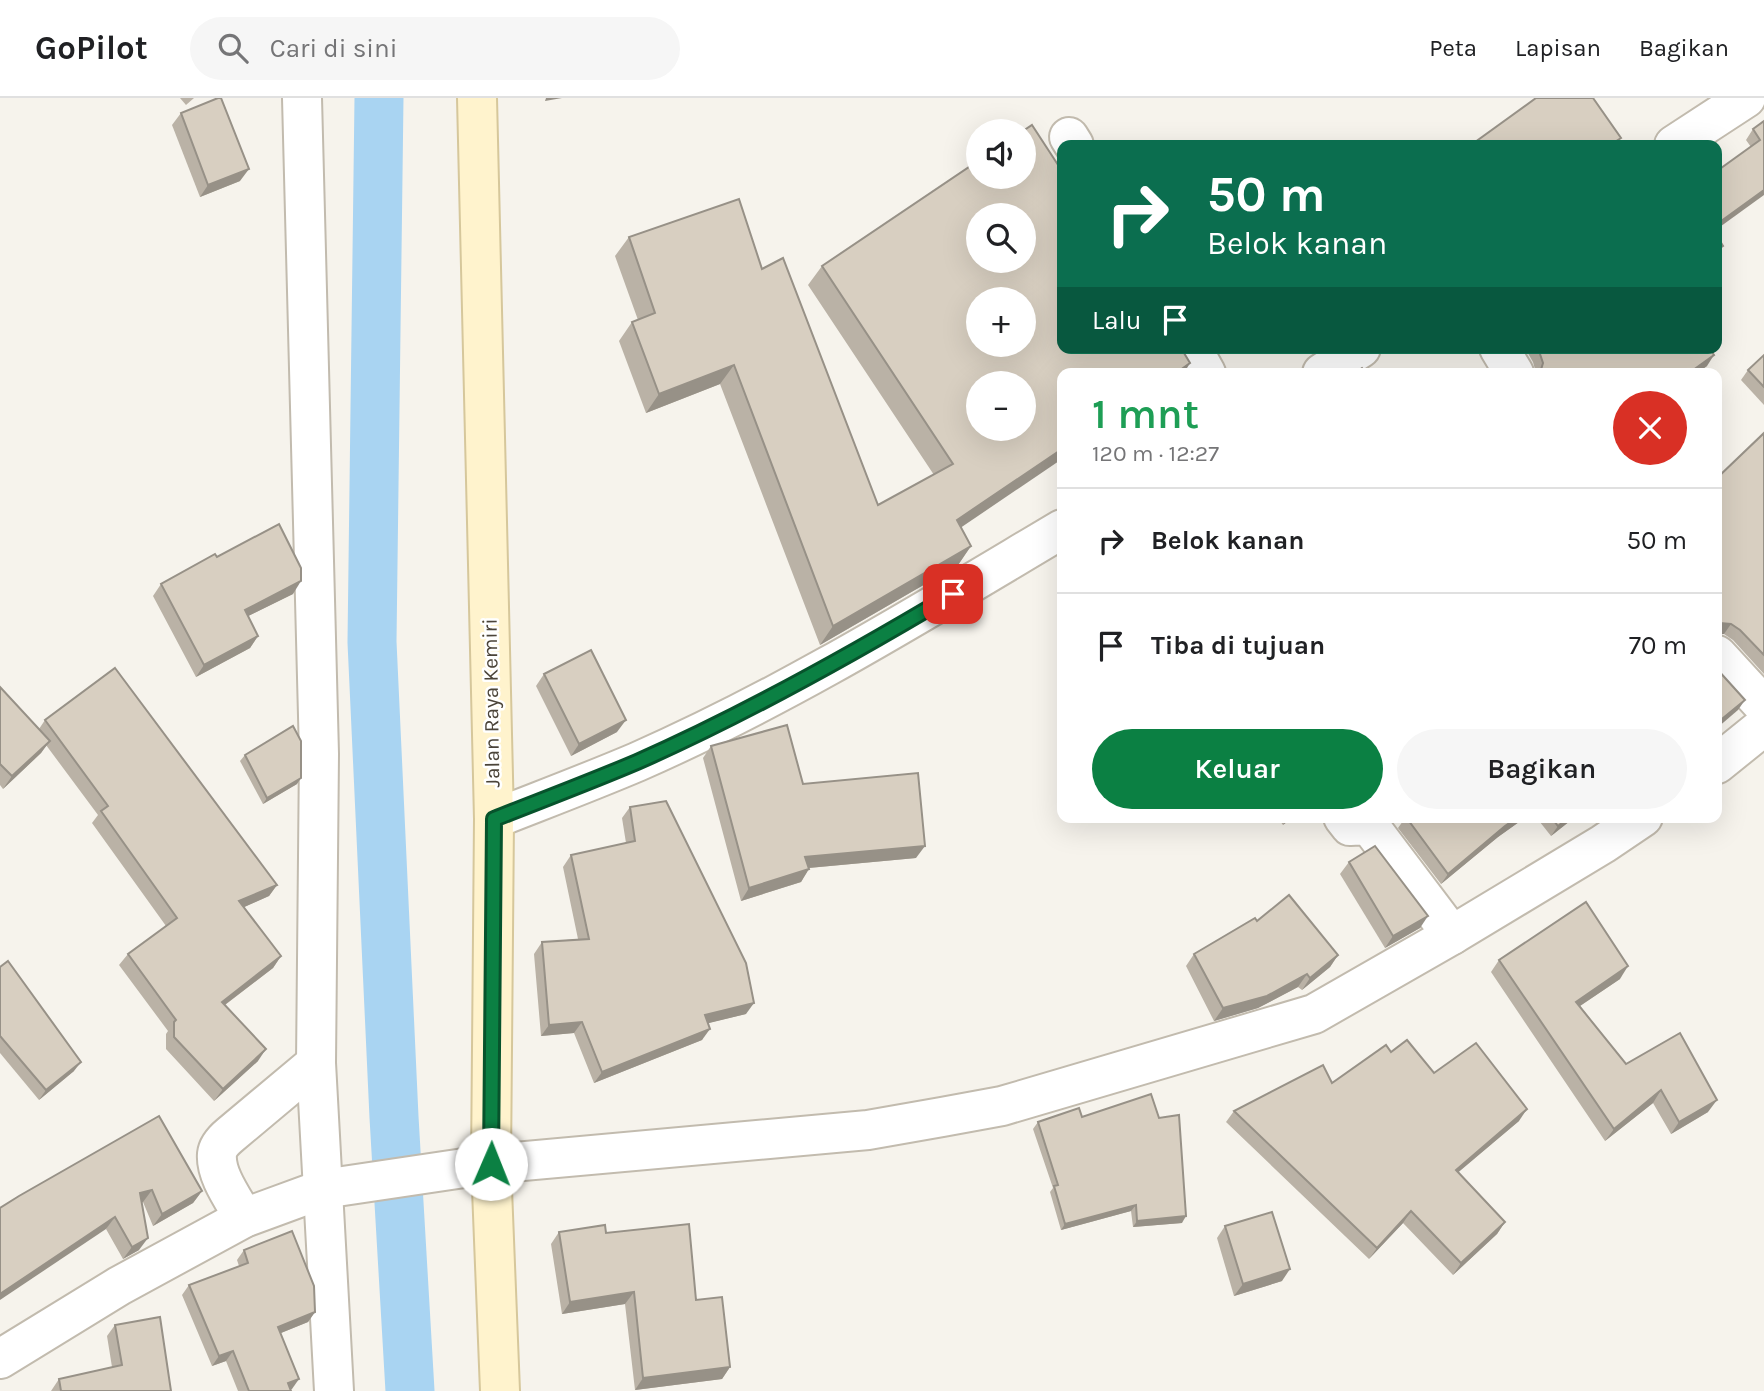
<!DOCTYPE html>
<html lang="id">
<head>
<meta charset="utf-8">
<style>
  :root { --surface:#fff; --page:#f6f6f6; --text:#202124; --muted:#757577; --line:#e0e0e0; --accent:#0b8043 }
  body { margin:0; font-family:Karla,sans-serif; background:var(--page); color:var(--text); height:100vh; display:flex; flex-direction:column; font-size:26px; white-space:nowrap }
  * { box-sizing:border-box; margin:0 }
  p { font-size:23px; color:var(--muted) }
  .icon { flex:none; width:38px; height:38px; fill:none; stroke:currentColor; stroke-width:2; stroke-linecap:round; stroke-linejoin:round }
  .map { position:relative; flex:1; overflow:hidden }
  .side { position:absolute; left:1057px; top:270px; width:665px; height:455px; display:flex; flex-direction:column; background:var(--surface); border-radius:14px; box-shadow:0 7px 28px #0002 }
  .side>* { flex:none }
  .hud { position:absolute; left:1057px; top:42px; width:665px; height:214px; border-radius:14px; box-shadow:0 7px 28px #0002; background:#0b6e4f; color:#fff; overflow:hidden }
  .buttons { position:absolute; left:966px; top:21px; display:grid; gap:14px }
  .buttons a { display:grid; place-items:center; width:70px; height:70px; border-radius:50%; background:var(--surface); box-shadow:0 7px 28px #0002; font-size:35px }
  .pin { position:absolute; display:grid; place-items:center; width:60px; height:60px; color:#fff; margin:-30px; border-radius:14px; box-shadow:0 4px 10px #0006 }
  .me { position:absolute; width:77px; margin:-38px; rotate:1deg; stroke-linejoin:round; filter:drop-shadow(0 0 5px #0008) }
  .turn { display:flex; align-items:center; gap:24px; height:147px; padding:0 35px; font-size:32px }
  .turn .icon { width:91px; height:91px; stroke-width:2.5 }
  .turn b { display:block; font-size:49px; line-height:60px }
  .then { display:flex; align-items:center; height:66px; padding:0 35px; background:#0003; gap:14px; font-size:26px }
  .round { display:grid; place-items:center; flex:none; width:74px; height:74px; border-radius:37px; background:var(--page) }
  .summary { display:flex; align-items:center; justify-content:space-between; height:119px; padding:0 35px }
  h1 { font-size:42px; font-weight:600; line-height:52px; color:#1e9e55 }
  .primary-button { display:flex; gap:14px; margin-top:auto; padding:14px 35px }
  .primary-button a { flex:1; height:80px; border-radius:42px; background:var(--accent); color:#fff; font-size:28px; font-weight:600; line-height:80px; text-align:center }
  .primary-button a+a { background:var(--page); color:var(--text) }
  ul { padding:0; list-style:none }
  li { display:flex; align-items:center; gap:21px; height:105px; padding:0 35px; border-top:2px solid var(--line) }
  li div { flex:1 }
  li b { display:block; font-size:26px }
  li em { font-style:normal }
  header { display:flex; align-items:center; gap:42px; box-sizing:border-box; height:98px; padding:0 35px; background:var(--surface); border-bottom:2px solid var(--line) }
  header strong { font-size:33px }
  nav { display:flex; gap:38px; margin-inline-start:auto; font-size:24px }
  .search { width:490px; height:63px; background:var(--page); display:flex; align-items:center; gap:18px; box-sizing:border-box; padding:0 24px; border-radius:38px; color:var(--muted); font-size:26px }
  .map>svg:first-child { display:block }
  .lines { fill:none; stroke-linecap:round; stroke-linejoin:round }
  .canal { stroke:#a9d4f2; stroke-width:49 }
  .minor-casing { stroke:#c2bbae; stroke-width:42 }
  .secondary-casing { stroke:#d6c79b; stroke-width:42 }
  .minor { stroke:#fff; stroke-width:38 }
  .secondary { stroke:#fff3cd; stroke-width:38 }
  .wall { fill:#bab2a6 }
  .shaded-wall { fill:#979187 }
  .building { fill:#d8cfc1; stroke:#979187; stroke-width:2; fill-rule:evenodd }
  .route-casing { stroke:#07532c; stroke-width:18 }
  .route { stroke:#0b8043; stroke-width:12 }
  .labels { text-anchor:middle; stroke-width:5; stroke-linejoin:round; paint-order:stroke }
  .street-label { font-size:21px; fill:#4b4439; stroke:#fff }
</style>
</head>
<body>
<header>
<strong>GoPilot</strong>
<div class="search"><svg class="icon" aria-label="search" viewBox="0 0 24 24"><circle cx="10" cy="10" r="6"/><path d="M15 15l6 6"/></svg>Cari di sini</div>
<nav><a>Peta</a><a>Lapisan</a><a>Bagikan</a></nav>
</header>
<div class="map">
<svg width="1764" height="1293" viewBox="0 0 1764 1293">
  <rect width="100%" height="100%" fill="#f6f3ec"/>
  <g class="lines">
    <path class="canal" d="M379,0L372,544L394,1019L410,1293"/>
    <g class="minor-casing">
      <g id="minor">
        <path d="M302,0L319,656L316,965L334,1293"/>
        <path d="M1069,39L1074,47"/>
        <path d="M1674,47L1746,0"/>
        <path d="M1192,250L1206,275"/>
        <path d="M1499,250L1514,275"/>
        <path d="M1322,275L1361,250"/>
        <path d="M1717,557L1764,608"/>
        <path d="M1717,666L1764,628"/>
        <path d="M1343,719L1350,728L1369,727L1372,731L1452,837"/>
        <path d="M494,721C542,702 590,684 637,664C785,599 924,513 1062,431"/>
        <path d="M244,1120C234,1102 215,1077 217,1056C218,1048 224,1042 230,1037L316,965"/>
        <path d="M0,1261L119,1188L244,1120L323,1091L491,1066L868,1032L942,1019L1002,1008L1314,916L1452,837L1603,746L1643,719"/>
      </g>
    </g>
    <g class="secondary-casing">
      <path id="secondary" d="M477,0L494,721L491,1066L500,1293"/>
    </g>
    <use href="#minor" class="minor"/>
    <use href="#secondary" class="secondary"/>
  </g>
  <g class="wall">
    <path d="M180,0H194L186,7Z"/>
    <path d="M181,15L240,83L200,99L172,27Z"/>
    <path d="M1764,23V97L1751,49L1746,42L1753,31Z"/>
    <path d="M978,63L961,429L971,448L958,467L820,547L720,286L646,315L619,243L632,224L638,222L615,158L629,139L762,171L878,407L934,377L808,187L822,168Z"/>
    <path d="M1525,250H1709L1707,268L1697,275H1536L1533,264Z"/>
    <path d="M1764,257V307L1741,282L1748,272Z"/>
    <path d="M1764,335V576L1733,542L1724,536Z"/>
    <path d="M217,459L293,496L248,518L258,538L250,550L196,579L153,498L161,486Z"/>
    <path d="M544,576L617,634L571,658L536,588Z"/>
    <path d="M0,589L39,631L45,622L277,787L269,798L244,809L281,858L273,870L225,907L258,963L214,1003L166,951V936L168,933L119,867L128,856L166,828L92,725L98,717L46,647L41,655L3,691L0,687Z"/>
    <path d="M711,648L803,686L916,760L809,770L801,784L741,803L703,660Z"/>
    <path d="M245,657L297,686L263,706L240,663Z"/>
    <path d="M630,709L746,916L708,925L702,942L594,985L574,935L541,938L534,856L542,844L578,841L563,769L571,757L626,745L622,720Z"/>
    <path d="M1277,719H1293L1283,727Z"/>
    <path d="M1400,719H1526L1498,739L1441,786L1398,730L1403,723Z"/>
    <path d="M1536,719H1575L1551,738Z"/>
    <path d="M1349,764L1420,830L1385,850L1340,776Z"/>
    <path d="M1194,856L1338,857L1330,869L1302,892L1298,889L1258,910L1214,923L1186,868Z"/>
    <path d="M1499,862L1620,881L1580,908L1626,966L1708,1014L1671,1036L1653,1005L1605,1043L1491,874Z"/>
    <path d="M0,869L74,973L39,1002L0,955Z"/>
    <path d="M1391,954L1434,975L1519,1023L1458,1074L1505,1124L1497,1136L1453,1177L1403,1125L1369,1161L1226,1024L1234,1013L1332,985Z"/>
    <path d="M159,1018L202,1093L193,1105L153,1128L143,1104L142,1105L139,1152L123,1161L106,1131Z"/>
    <path d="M1082,1019L1182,1125L1133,1129L1131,1113L1061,1132L1050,1094L1053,1090L1033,1031L1038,1024Z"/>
    <path d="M1225,1128L1282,1183L1234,1198L1217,1140Z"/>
    <path d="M559,1134L606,1135L696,1202L730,1269L722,1281L635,1292L625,1206L562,1216L551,1146Z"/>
    <path d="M244,1152L315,1214L308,1224L281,1235L291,1293H238L226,1263L212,1268L182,1197L189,1187L239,1168L237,1162Z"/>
    <path d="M115,1227L171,1293H51L59,1281L112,1269L107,1238Z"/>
  </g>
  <g class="shaded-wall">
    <path d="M546,0H562L545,3Z"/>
    <path d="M249,71L240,83L200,99L208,87Z"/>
    <path d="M1764,92V97L1717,131V126Z"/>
    <path d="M1714,257L1707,268L1697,275H1689Z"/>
    <path d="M1190,265L1184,275H1176Z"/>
    <path d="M734,267L720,286L646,315L659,296Z"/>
    <path d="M1062,351V361L944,441L957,422Z"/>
    <path d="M971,448L958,467L820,547L833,528Z"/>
    <path d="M301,483L293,496L236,524L245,512Z"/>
    <path d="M1720,525L1731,526L1724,536H1717V527Z"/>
    <path d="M258,538L250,550L196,579L204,567Z"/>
    <path d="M1745,602L1738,612L1717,630V625Z"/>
    <path d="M626,622L617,634L571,658L579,646Z"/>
    <path d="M50,643L41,655L3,691L12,678Z"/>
    <path d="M301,680L297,686L263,706L267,700Z"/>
    <path d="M1289,719H1293L1283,727Z"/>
    <path d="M1518,719H1526L1498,739L1441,786L1448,776L1505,728Z"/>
    <path d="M1569,719H1575L1551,738L1558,728Z"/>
    <path d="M925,748L916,760L797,771L805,759Z"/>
    <path d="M809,771L801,784L741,803L749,790Z"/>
    <path d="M277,787L269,798L231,815L239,803Z"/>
    <path d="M1428,818L1420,830L1385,850L1393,838Z"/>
    <path d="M1338,857L1330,869L1302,892L1310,880Z"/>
    <path d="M281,858L273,870L214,915L222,904Z"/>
    <path d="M1628,868L1620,881L1568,916L1576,904Z"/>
    <path d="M1307,876L1298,889L1258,910L1214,923L1223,910Z"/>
    <path d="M754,905L746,916L697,928L705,917Z"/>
    <path d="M582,924L574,935L541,938L549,927Z"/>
    <path d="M710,931L702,942L594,985L602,974Z"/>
    <path d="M266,951L258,963L214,1003L223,991Z"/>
    <path d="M81,964L74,973L39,1002L46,992Z"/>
    <path d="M1661,992L1653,1005L1605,1043L1614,1031Z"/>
    <path d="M1717,1002L1708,1014L1671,1036L1679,1024Z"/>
    <path d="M1527,1011L1519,1023L1448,1083L1456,1072Z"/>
    <path d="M152,1092L143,1104L132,1107L140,1095Z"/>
    <path d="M202,1093L193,1105L153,1128L162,1116Z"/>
    <path d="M1136,1107L1131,1113L1061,1132L1065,1126Z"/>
    <path d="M1411,1113L1403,1125L1369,1161L1377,1150Z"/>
    <path d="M1186,1118L1182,1125L1133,1129L1137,1123Z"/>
    <path d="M115,1119L106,1131L0,1202V1196Z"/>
    <path d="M1505,1124L1497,1136L1453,1177L1461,1165Z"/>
    <path d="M148,1140L139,1152L123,1161L132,1149Z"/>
    <path d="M1290,1171L1282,1183L1234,1198L1243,1186Z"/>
    <path d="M634,1194L625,1206L562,1216L570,1204Z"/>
    <path d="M315,1214L308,1224L271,1239L278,1229Z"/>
    <path d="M233,1253L226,1263L212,1268L219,1258Z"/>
    <path d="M730,1269L722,1281L635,1292L643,1280Z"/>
    <path d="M299,1281L292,1291L286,1293L288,1285Z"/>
  </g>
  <g class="building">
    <path d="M218,0H221L249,71L208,87L181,15Z"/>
    <path d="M1536,0H1593L1621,40L1610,47H1471Z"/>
    <path d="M1764,23V92L1717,126V73L1760,42L1753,31Z"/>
    <path d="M1032,27L1062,73V250H1181L1190,265L1176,275H1062V351L957,422L971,448L833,528L734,267L659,296L632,224L655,215L629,139L739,101L762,171L783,160L878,407L953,366L822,168L978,63V79H1024V33H1023ZM978,117H1024V163H978ZM978,201H1024V247H978ZM978,285H1024V331H978Z"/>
    <path d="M1717,138L1723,148L1717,152Z"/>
    <path d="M1538,250H1709L1714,257L1689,275H1540L1543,265Z"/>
    <path d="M1764,257V289L1748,272Z"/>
    <path d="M1362,270L1366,275H1355Z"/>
    <path d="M1764,335V557L1740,532L1731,526L1720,525L1717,527V380Z"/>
    <path d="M279,426L301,470V483L245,512L258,538L204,567L161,486L215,456L217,459Z"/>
    <path d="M591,552L626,622L579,646L544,576Z"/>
    <path d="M115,570L277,787L239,803L281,858L222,904L266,951L223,991L174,939V924L176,922L128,856L177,820L101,713L108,708L45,622Z"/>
    <path d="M1717,571L1745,602L1717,625Z"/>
    <path d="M0,589L50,643L12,678L0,666Z"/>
    <path d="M787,627L803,686L918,675L925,748L805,759L809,771L749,790L711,648Z"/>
    <path d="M293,628L301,643V680L267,700L245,657Z"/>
    <path d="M666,703L746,865L754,905L705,917L710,931L602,974L582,924L549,927L542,844L589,841L571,757L635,743L630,709Z"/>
    <path d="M1406,719H1518L1505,728L1448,776Z"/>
    <path d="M1551,719H1569L1558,728Z"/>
    <path d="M1375,748L1428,818L1393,838L1349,764Z"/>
    <path d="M1289,797L1338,857L1310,880L1307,876L1267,898L1223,910L1194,856L1255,820L1257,823Z"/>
    <path d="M1586,804L1628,868L1576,904L1626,966L1680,935L1717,1002L1679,1024L1661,992L1614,1031L1499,862Z"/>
    <path d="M8,863L81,964L46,992L0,938V869Z"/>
    <path d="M1407,942L1434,975L1476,945L1527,1011L1456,1072L1505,1124L1461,1165L1411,1113L1377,1150L1234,1013L1323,967L1332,985L1386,947L1391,954Z"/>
    <path d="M1151,996L1159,1020L1179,1017L1186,1118L1137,1123L1136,1107L1065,1126L1054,1088L1058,1087L1038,1024L1079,1010L1082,1019Z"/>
    <path d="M159,1018L202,1093L162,1116L152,1092L140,1095L148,1140L132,1149L115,1119L0,1196V1110L19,1098Z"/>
    <path d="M1272,1114L1290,1171L1243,1186L1225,1128Z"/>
    <path d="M689,1126L696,1202L722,1199L730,1269L643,1280L634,1194L570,1204L559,1134L605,1127L606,1135Z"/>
    <path d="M292,1133L314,1188L315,1214L278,1229L299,1281L288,1285L291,1293H249L233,1253L219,1258L189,1187L248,1165L244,1152Z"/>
    <path d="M160,1219L171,1293H61L59,1281L122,1267L115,1227Z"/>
  </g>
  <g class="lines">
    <g class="route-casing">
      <path id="route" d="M491,1066L494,721C542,702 590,684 637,664C746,616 851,557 953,496"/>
    </g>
    <use href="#route" class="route"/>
  </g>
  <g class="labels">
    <g class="street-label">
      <text transform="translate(491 605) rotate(-91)" y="7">Jalan Raya Kemiri</text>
    </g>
  </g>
</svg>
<div class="buttons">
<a><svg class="icon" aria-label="sound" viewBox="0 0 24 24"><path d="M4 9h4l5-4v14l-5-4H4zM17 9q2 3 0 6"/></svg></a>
<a><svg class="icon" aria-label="search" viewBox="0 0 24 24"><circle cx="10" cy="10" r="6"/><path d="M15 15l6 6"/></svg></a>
<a>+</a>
<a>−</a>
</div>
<div class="pin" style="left:953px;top:496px;background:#d93025"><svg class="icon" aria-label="arrive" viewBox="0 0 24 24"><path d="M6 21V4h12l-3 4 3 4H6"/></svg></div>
<svg class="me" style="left:491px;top:1066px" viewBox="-20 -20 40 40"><circle r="19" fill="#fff"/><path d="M0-13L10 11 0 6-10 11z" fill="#0b8043"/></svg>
<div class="hud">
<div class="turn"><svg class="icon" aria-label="right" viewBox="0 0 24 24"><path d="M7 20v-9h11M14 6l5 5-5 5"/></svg><div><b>50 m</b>Belok kanan</div></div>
<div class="then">Lalu<svg class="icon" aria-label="arrive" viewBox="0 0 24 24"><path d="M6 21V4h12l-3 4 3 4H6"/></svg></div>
</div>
<section class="side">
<div class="summary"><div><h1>1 mnt</h1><p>120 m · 12:27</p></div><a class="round" style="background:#d93025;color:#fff"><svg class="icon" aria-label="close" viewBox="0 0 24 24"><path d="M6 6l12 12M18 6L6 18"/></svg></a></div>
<ul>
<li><svg class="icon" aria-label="right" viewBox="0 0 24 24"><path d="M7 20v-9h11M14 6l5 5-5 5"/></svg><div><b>Belok kanan</b></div><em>50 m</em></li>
<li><svg class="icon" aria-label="arrive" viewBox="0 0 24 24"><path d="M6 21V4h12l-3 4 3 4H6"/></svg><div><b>Tiba di tujuan</b></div><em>70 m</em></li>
</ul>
<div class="primary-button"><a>Keluar</a><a>Bagikan</a></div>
</section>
</div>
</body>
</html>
